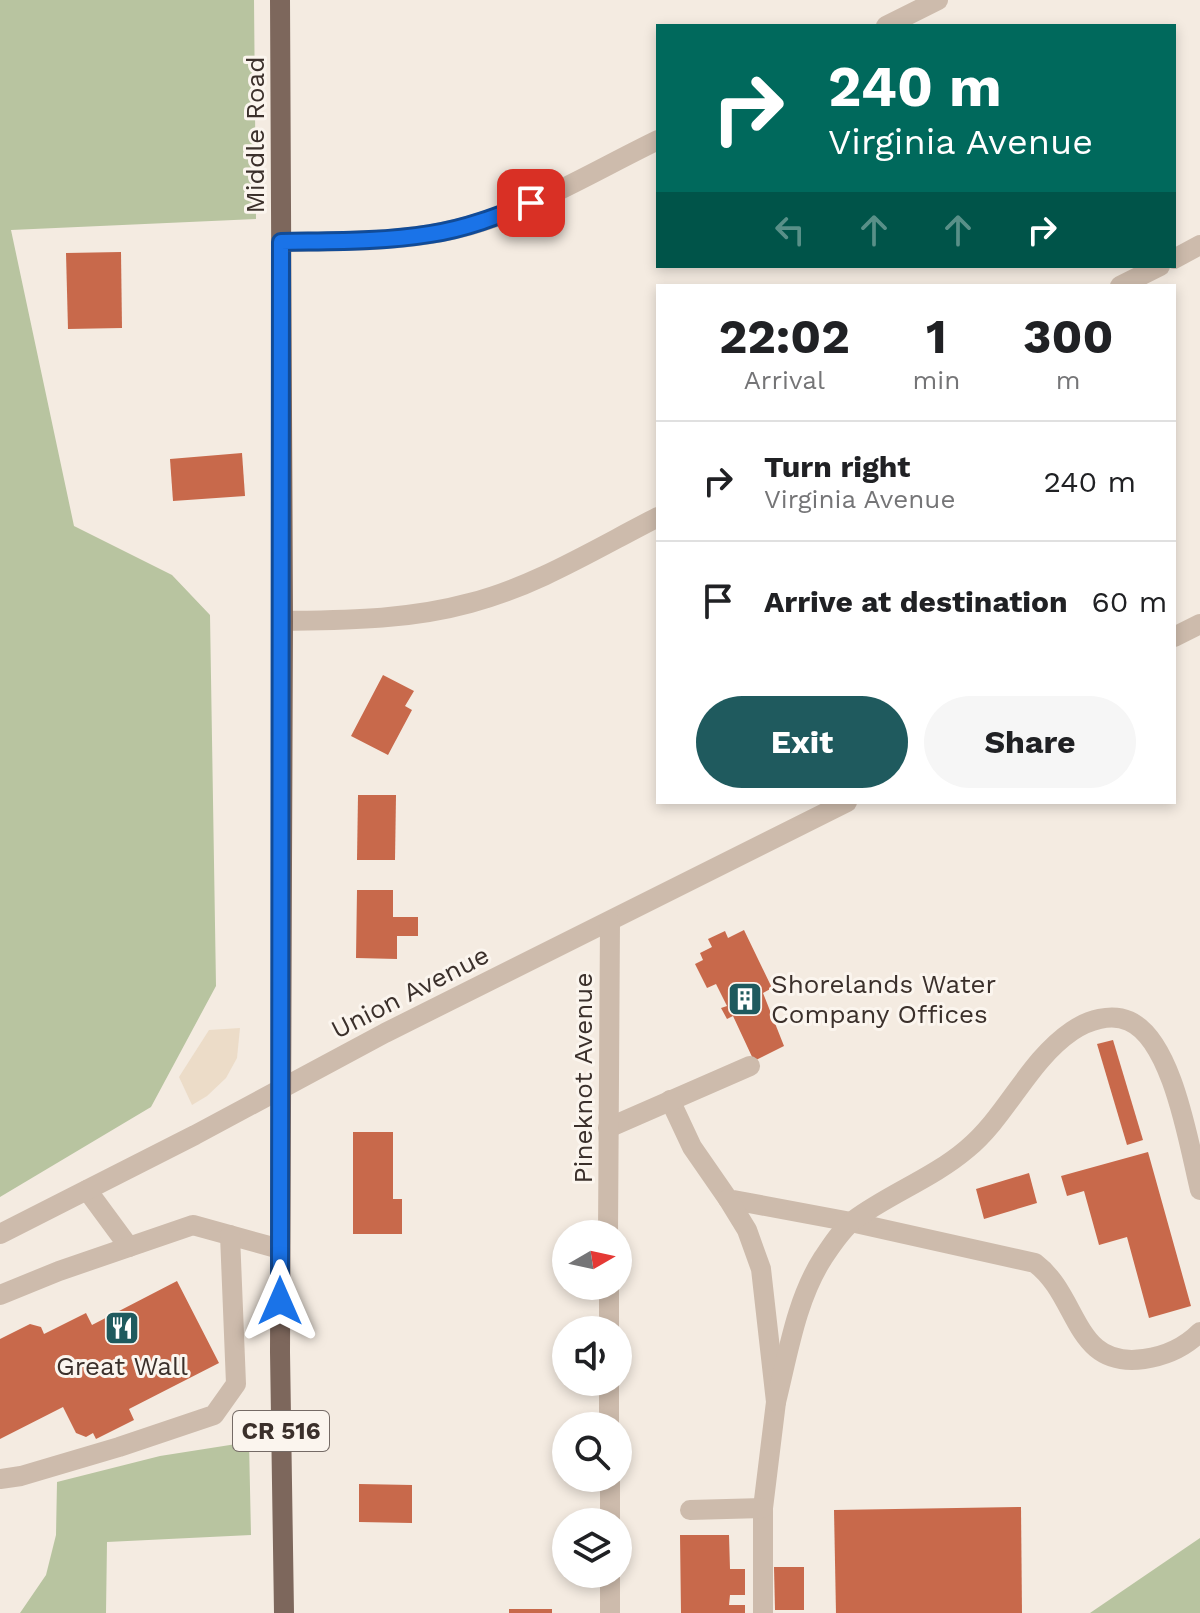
<!DOCTYPE html>
<html lang="en">
<head>
<meta charset="utf-8">
<style>
  :root { --surface:#fff; --page:#f6f6f6; --text:#202124; --muted:#757577; --line:#e0e0e0; --accent:#1f5a5e }
  body { margin:0; font-family:"Work Sans",sans-serif; background:var(--page); color:var(--text); height:100vh; display:flex; flex-direction:column; font-size:30px; white-space:nowrap }
  * { box-sizing:border-box; margin:0 }
  p { font-size:26px; color:var(--muted) }
  .icon { flex:none; width:44px; height:44px; fill:none; stroke:currentColor; stroke-width:2; stroke-linecap:round; stroke-linejoin:round }
  .map { position:relative; flex:1; overflow:hidden }
  .drawer { position:absolute; left:656px; top:284px; width:520px; height:520px; display:flex; flex-direction:column; background:var(--surface); border-radius:0px; box-shadow:0 4px 12px #0003 }
  .drawer>* { flex:none }
  .banner { position:absolute; left:656px; top:24px; width:520px; height:244px; border-radius:0px; box-shadow:0 4px 12px #0003; background:#00695c; color:#fff; overflow:hidden }
  .needle { width:52px; rotate:81deg }
  .buttons { position:absolute; left:552px; top:1220px; display:grid; gap:16px }
  .buttons a { display:grid; place-items:center; width:80px; height:80px; border-radius:50%; background:var(--surface); box-shadow:0 4px 12px #0003; font-size:40px }
  .pin { position:absolute; display:grid; place-items:center; width:68px; height:68px; color:#fff; margin:-34px; border-radius:16px; box-shadow:0 4px 12px #0006 }
  .me { position:absolute; width:88px; margin:-44px; rotate:0deg; stroke-linejoin:round; filter:drop-shadow(0 0 6px #0008) }
  .turn { display:flex; align-items:center; gap:28px; height:168px; padding:0 40px; font-size:36px }
  .turn .icon { width:104px; height:104px; stroke-width:2.5 }
  .turn b { display:block; font-size:56px; line-height:68px }
  .lanes { display:flex; align-items:center; height:76px; padding:0 40px; background:#0003; justify-content:center; gap:40px; direction:ltr }
  .lanes .off { opacity:.35 }
  .eta { display:flex; justify-content:space-evenly; align-items:center; height:136px; text-align:center }
  .eta b { font-size:48px; font-weight:700; line-height:56px }
  .action { display:flex; gap:16px; margin-top:auto; padding:16px 40px }
  .action a { flex:1; height:92px; border-radius:48px; background:var(--accent); color:#fff; font-size:32px; font-weight:700; line-height:92px; text-align:center }
  .action a+a { background:var(--page); color:var(--text) }
  ul { padding:0; list-style:none }
  li { display:flex; align-items:center; gap:24px; height:120px; padding:0 40px; border-top:2px solid var(--line) }
  li div { flex:1 }
  li b { display:block; font-size:30px }
  li em { font-style:normal }
  .map>svg:first-child { display:block }
  .green { fill:#b8c4a0 }
  .plaza { fill:#ecdcc8 }
  .building { fill:#c8694b }
  .lines { fill:none; stroke-linecap:round; stroke-linejoin:round }
  .minor { stroke:#cdbbac; stroke-width:20 }
  .major { stroke:#7d675c; stroke-width:20 }
  .route-casing { stroke:#114b97; stroke-width:20 }
  .route { stroke:#1a73e8; stroke-width:14 }
  .labels { text-anchor:middle; stroke-width:6; stroke-linejoin:round; paint-order:stroke }
  .shield { fill:#fbf5ee; stroke:#756b66; stroke-width:2 }
  .shield-label { font-size:24px; font-weight:bold; fill:#3b302b }
  .street-label { font-size:26px; fill:#3b302b; stroke:#fbf5ee }
  .poi-label { font-size:26px; fill:#3b302b; stroke:#fbf5ee; text-anchor:start }
</style>
</head>
<body>
<div class="map">
<svg width="1200" height="1613" viewBox="0 0 1200 1613">
  <rect width="100%" height="100%" fill="#f4ebe1"/>
  <g class="green">
    <path d="M0,0H254L256,219L11,230L74,526L172,575L210,615L216,986L151,1107L0,1197Z"/>
    <path d="M249,1442L251,1535L107,1542L106,1613H20L46,1575L56,1535L57,1482L160,1456Z"/>
    <path d="M1200,1538V1613H1090Z"/>
  </g>
  <path class="plaza" d="M240,1028L237,1058L226,1078L207,1096L192,1105L179,1077L209,1030Z"/>
  <g class="building">
    <path d="M121,252L122,328L68,329L66,253Z"/>
    <path d="M242,453L245,496L173,501L170,459Z"/>
    <path d="M383,675L414,691L405,706L412,710L388,755L351,736Z"/>
    <path d="M358,795H396L395,860H357Z"/>
    <path d="M357,890H393V917H418V936H397V959L356,958Z"/>
    <path d="M744,930L772,988L763,993L784,1046L754,1061L733,1016L727,1019L721,1008L727,1006L716,984L707,988L695,964L703,960L700,953L712,947L708,939L725,931L728,938Z"/>
    <path d="M1113,1040L1143,1140L1127,1145L1097,1044Z"/>
    <path d="M353,1132H393V1199H402V1234H353Z"/>
    <path d="M1148,1152L1191,1306L1149,1318L1127,1237L1099,1245L1084,1191L1067,1196L1061,1176Z"/>
    <path d="M1029,1173L1037,1203L984,1219L976,1189Z"/>
    <path d="M177,1281L219,1363L129,1409L134,1420L96,1439L93,1433L86,1437L76,1433L63,1407L0,1439V1339L30,1324L41,1327L44,1334L86,1313L92,1325Z"/>
    <path d="M359,1484L412,1485V1523L359,1522Z"/>
    <path d="M1021,1507L1022,1613H836L834,1510Z"/>
    <path d="M680,1535H729L730,1569H745V1595H730L729,1605H745V1613H681Z"/>
    <path d="M774,1567H804V1610H775Z"/>
    <rect x="509" y="1609" width="43" height="4"/>
  </g>
  <g class="lines">
    <g class="minor">
      <path d="M886,26L938,0"/>
      <path d="M281,242C347,241 417,243 481,222C543,203 600,168 658,140"/>
      <path d="M1174,259L1200,245"/>
      <path d="M1120,286L1160,266"/>
      <path d="M283,621C346,620 408,620 470,603C536,586 597,548 658,517"/>
      <path d="M1174,637L1200,624"/>
      <path d="M670,1100L692,1147L728,1199L851,1222L1035,1263C1080,1297 1073,1369 1144,1359C1165,1356 1185,1347 1200,1332"/>
      <path d="M608,1128L750,1066"/>
      <path d="M87,1190L129,1247"/>
      <path d="M728,1199L747,1230L761,1269L776,1402L763,1508V1613"/>
      <path d="M0,1234L195,1135L385,1033L847,802"/>
      <path d="M608,1234L610,922"/>
      <path d="M609,1286V1330"/>
      <path d="M0,1295L59,1271L193,1225L280,1249"/>
      <path d="M609,1382V1426"/>
      <path d="M776,1402C788,1354 796,1300 823,1258C831,1246 842,1229 854,1220C889,1194 933,1178 967,1149C1007,1116 1028,1061 1072,1031C1088,1020 1111,1013 1129,1021C1173,1040 1189,1146 1200,1190"/>
      <path d="M610,1478V1522"/>
      <path d="M0,1479L21,1476L119,1447L214,1415L236,1384L230,1235"/>
      <path d="M690,1510L763,1508"/>
      <path d="M610,1574V1613"/>
    </g>
    <path class="major" d="M280,0L283,621L280,1352L284,1613"/>
  </g>
  <g class="lines">
    <g class="route-casing">
      <path id="route" d="M280,1301L281,242C330,241 381,242 430,234C465,229 498,216 531,203"/>
    </g>
    <use href="#route" class="route"/>
  </g>
  <defs>
    <g id="building-square" transform="scale(1.8)"><rect x="-9" y="-9" width="18" height="18" rx="4" fill="#1f5a5e" stroke="#fbf5ee"/><path d="M-4-6H4V6H1V3H-1V6H-4ZM-2.5-4.3h1.7v1.8h-1.7ZM.8-4.3h1.7v1.8H.8ZM-2.5-1h1.7V.8h-1.7ZM.8-1h1.7V.8H.8Z" fill="#fff"/></g>
    <g id="restaurant-square" transform="scale(1.8)"><rect x="-9" y="-9" width="18" height="18" rx="4" fill="#1f5a5e" stroke="#fbf5ee"/><path d="M-5-6h1v4h1v-4h1v4h1v-4h1v5L-1.5 .5V6h-2V.5L-5-1ZM5-6V6H3V1.5H1.5Q1.5-4 5-6Z" fill="#fff"/></g>
  </defs>
  <g fill-rule="evenodd">
    <use href="#building-square" x="745" y="999"/>
    <use href="#restaurant-square" x="122" y="1328"/>
  </g>
  <g class="labels">
    <rect class="shield" x="233" y="1411" width="96" height="40" rx="6"/>
    <g class="shield-label">
      <text x="281" y="1439">CR 516</text>
    </g>
    <g class="street-label">
      <text transform="translate(255 135) rotate(-90)" y="9">Middle Road</text>
      <text transform="translate(410 992) rotate(-27)" y="9">Union Avenue</text>
      <text transform="translate(583 1078) rotate(-90)" y="9">Pineknot Avenue</text>
    </g>
    <g class="poi-label">
      <text x="771" y="993">Shorelands Water<tspan x="771" dy="30">Company Offices</tspan></text>
      <text x="122" y="1375" text-anchor="middle">Great Wall</text>
    </g>
  </g>
</svg>
<div class="buttons">
<a><svg class="needle" viewBox="-14 -14 28 28"><path d="M0-13l5 13h-10z" fill="#e53935"/><path d="M0 13l5-13h-10z" fill="#757577"/></svg></a>
<a><svg class="icon" aria-label="sound" viewBox="0 0 24 24"><path d="M4 9h4l5-4v14l-5-4H4zM17 9q2 3 0 6"/></svg></a>
<a><svg class="icon" aria-label="search" viewBox="0 0 24 24"><circle cx="10" cy="10" r="6"/><path d="M15 15l6 6"/></svg></a>
<a><svg class="icon" aria-label="layers" viewBox="0 0 24 24"><path d="M12 4l9 5-9 5-9-5zM3 14l9 5 9-5"/></svg></a>
</div>
<div class="pin" style="left:531px;top:203px;background:#d93025"><svg class="icon" aria-label="arrive" viewBox="0 0 24 24"><path d="M6 21V4h12l-3 4 3 4H6"/></svg></div>
<svg class="me" style="left:280px;top:1301px" viewBox="-20 -20 40 40"><path d="M0-17L14 15 0 8-14 15z" fill="#1a73e8" stroke="#fff" stroke-width="4"/></svg>
<div class="banner">
<div class="turn"><svg class="icon" aria-label="right" viewBox="0 0 24 24"><path d="M7 20v-9h11M14 6l5 5-5 5"/></svg><div><b>240 m</b>Virginia Avenue</div></div>
<div class="lanes"><svg class="icon off" aria-label="left" viewBox="0 0 24 24"><path d="M17 20v-9H6M10 6l-5 5 5 5"/></svg><svg class="icon off" aria-label="ahead" viewBox="0 0 24 24"><path d="M12 20V5M6 11l6-6 6 6"/></svg><svg class="icon off" aria-label="ahead" viewBox="0 0 24 24"><path d="M12 20V5M6 11l6-6 6 6"/></svg><svg class="icon" aria-label="right" viewBox="0 0 24 24"><path d="M7 20v-9h11M14 6l5 5-5 5"/></svg></div>
</div>
<section class="drawer">
<div class="eta">
<div><b>22:02</b><p>Arrival</p></div>
<div><b>1</b><p>min</p></div>
<div><b>300</b><p>m</p></div>
</div>
<ul>
<li><svg class="icon" aria-label="right" viewBox="0 0 24 24"><path d="M7 20v-9h11M14 6l5 5-5 5"/></svg><div><b>Turn right</b><p>Virginia Avenue</p></div><em>240 m</em></li>
<li><svg class="icon" aria-label="arrive" viewBox="0 0 24 24"><path d="M6 21V4h12l-3 4 3 4H6"/></svg><div><b>Arrive at destination</b></div><em>60 m</em></li>
</ul>
<div class="action"><a>Exit</a><a>Share</a></div>
</section>
</div>
</body>
</html>
